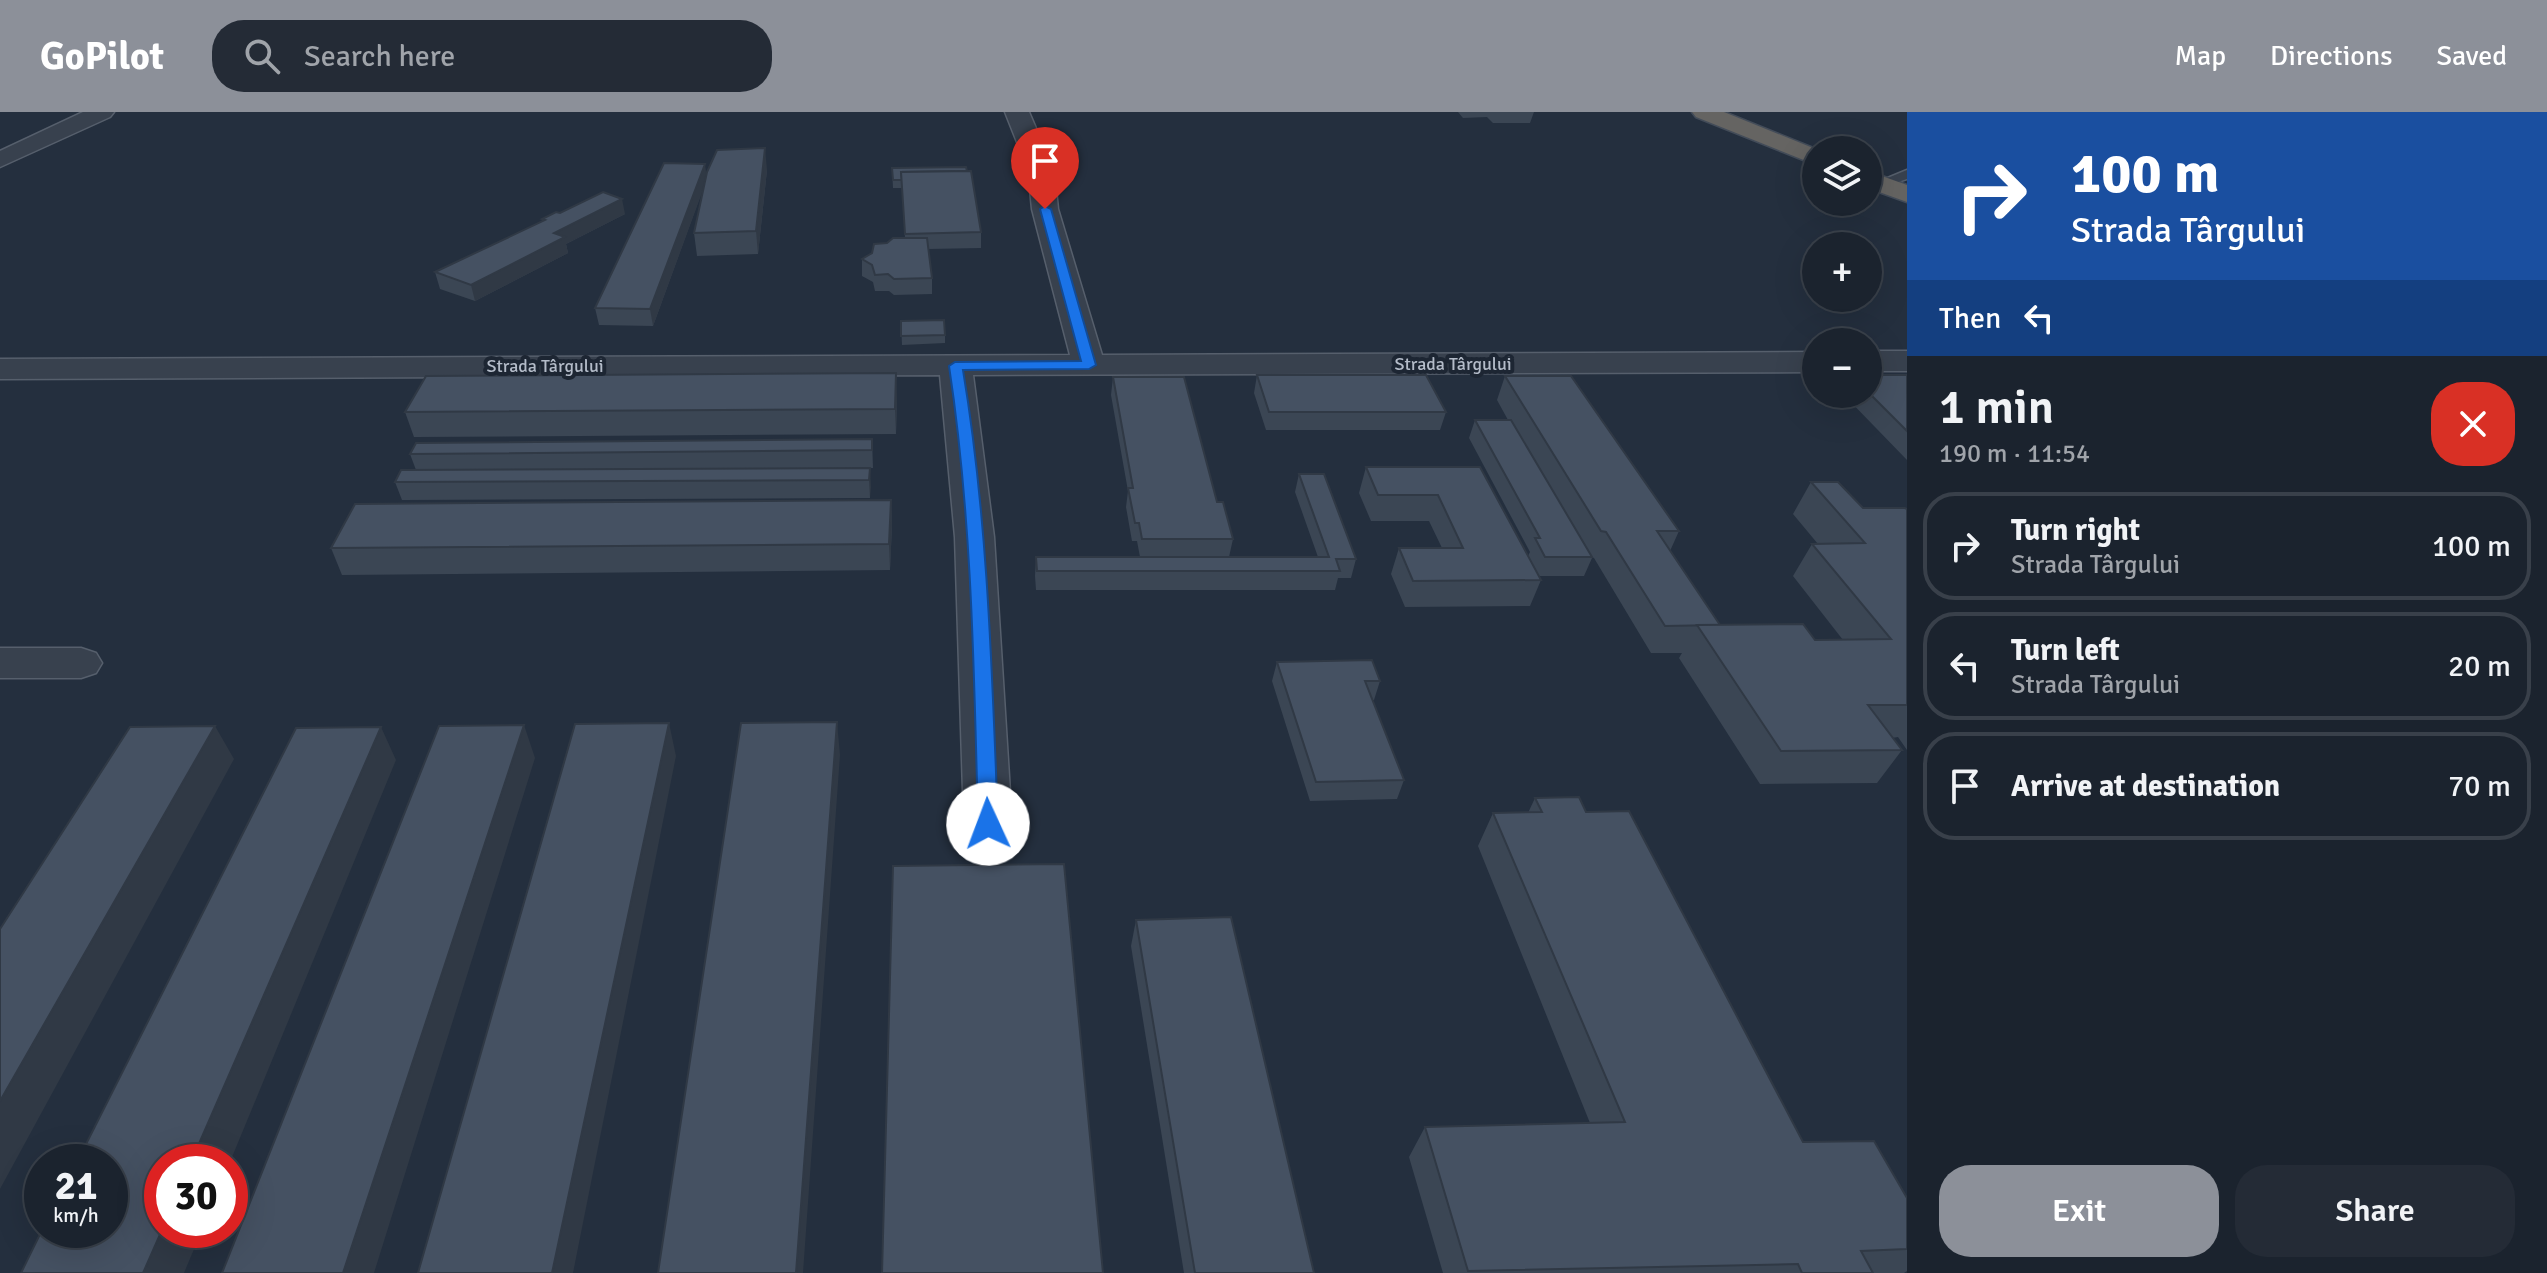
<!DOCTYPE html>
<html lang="en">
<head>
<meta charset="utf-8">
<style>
  :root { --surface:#1b232e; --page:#242b36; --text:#f1f3f6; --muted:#a0a4aa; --line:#39404a; --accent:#8c9099 }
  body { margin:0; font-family:Signika,sans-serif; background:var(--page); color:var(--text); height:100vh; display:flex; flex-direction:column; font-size:30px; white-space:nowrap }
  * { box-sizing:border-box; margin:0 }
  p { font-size:26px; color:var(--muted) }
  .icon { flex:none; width:44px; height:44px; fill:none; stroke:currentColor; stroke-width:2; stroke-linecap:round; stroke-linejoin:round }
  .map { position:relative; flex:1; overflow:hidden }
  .details { display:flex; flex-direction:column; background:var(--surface); width:640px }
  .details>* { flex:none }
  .hud { background:#1a4fa0; color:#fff; overflow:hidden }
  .fabs { position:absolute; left:1802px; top:24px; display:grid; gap:16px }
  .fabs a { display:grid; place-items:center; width:80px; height:80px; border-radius:50%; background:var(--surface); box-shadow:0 8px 32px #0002,0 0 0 2px var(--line); font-size:40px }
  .speed { position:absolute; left:24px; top:1032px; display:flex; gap:16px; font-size:40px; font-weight:700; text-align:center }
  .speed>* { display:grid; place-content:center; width:104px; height:104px; border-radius:50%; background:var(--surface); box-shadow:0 8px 32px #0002,0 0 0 2px var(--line); line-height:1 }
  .speed small { font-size:20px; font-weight:400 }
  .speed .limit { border:12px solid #d22; background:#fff; color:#111 }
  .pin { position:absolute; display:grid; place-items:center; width:68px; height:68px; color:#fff; margin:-82px -34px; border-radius:50% 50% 50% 0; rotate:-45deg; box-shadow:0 0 8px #0007 }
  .pin .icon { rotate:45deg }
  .me { position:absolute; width:88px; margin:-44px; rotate:358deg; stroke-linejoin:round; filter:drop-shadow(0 0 6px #0008) }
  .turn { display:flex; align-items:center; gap:28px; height:168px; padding:0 32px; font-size:36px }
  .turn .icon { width:104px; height:104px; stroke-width:2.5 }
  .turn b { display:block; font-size:56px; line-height:68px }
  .then { display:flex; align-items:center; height:76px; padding:0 32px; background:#0003; gap:16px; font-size:30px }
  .round { display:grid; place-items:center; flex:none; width:84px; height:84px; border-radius:32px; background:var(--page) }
  .head { display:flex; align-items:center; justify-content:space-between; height:136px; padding:0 32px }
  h1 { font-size:48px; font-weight:600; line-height:60px }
  .primary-button { display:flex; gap:16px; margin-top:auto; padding:16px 32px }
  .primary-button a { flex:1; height:92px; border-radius:32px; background:var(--accent); color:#fff; font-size:32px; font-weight:600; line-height:92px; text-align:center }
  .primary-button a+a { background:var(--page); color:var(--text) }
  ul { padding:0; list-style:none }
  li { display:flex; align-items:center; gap:24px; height:108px; margin:0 16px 12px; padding:0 16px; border:4px solid var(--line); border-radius:32px }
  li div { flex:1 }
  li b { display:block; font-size:30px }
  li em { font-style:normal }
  header { display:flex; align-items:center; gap:48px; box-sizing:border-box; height:112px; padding:0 40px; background:var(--accent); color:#fff }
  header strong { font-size:38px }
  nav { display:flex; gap:44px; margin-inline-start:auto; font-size:28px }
  .search { width:560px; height:72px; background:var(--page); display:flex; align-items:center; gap:20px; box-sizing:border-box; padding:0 28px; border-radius:32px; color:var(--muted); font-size:30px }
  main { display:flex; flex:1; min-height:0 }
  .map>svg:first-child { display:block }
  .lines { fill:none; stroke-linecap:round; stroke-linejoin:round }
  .service-casing { stroke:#565f6c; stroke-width:3 }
  .minor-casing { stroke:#565f6c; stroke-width:3 }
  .trunk-casing { stroke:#434c59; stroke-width:3 }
  .service { fill:#38414e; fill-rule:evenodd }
  .minor { fill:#38414e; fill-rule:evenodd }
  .trunk { fill:#656462; fill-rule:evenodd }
  .wall { fill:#3b4654 }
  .shaded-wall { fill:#303945 }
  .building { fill:#455162; stroke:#303945; stroke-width:2 }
  .route { fill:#1a73e8; stroke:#114b97; stroke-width:2 }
  .labels { text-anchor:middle; stroke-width:8; stroke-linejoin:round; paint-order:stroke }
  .far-street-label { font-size:18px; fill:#b4bcc9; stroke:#1d2633 }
</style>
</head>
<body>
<header>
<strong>GoPilot</strong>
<div class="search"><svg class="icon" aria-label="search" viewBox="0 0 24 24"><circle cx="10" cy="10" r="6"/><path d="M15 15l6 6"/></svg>Search here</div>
<nav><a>Map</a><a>Directions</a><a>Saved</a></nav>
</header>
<main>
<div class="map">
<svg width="1907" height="1161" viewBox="0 0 1907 1161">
  <rect width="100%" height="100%" fill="#242f3e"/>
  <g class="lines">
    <g class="service-casing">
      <path id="service" d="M1907,58V67L1880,76L1873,72Z"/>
    </g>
    <g class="minor-casing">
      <g id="minor">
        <path d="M83,0H114L110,5L0,55V39Z"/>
        <path d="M1005,0H1029L1054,58L1058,97L1102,243L1816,240V260L973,263L994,425L1012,712L1005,725L988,731L971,725L964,712L955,425L940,263L0,267V247L1070,243L1032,97L1028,58Z"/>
        <rect x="1868" y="239" width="39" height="20"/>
        <path d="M0,536H81L96,541L102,551L96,561L81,566H0Z"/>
      </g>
    </g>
    <g class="trunk-casing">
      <g id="trunk">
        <path d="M1692,0H1724L1818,38L1816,53L1696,5Z"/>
        <path d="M1868,59L1907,73V90L1868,76Z"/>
      </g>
    </g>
    <use href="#service" class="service"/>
    <use href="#minor" class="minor"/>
    <use href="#trunk" class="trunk"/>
  </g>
  <g class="wall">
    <path d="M1458,0H1534L1530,11H1493L1487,5L1463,6Z"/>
    <path d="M892,56L981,120V136L928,137L932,166V182L894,183L889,179H875L873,170L862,164V147L887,131L905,126L902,76H893Z"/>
    <path d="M767,58L758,142L697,144L694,121L704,74L653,214L599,213L595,196L707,64Z"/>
    <path d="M560,101L625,102L566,132L568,141L475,189L440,177L435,160L542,109V107Z"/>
    <path d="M901,209L945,223V231L902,233Z"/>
    <path d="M1257,263L1446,300L1440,318H1266L1254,281Z"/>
    <path d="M1868,263H1907V348L1843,282H1868Z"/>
    <path d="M1505,264L1679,419L1670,439L1720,513L1815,528H1843L1793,464L1812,432H1818L1793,402L1811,370L1863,396L1907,397V638L1898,625L1892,626L1902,638L1877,671L1760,672L1679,546L1682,541H1651L1594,446H1592L1584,464H1539L1541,468L1530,494L1405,495L1391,462L1399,436H1442L1429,409H1371L1359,381L1366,355H1480L1528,444L1530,440L1469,326L1475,308H1508L1497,288Z"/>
    <path d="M1113,265L1217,390L1233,427L1229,445H1318L1295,380L1299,362L1356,447L1351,466H1338L1335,478H1036L1035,464L1036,445H1140L1137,429H1132L1126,395L1128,379L1111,283Z"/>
    <path d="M897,286L896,322L414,325L405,300Z"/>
    <path d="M872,327L873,356L742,357L870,356V386L402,388L395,370L416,358L410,342Z"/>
    <path d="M891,388L892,413L890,458L342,463L331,436Z"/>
    <path d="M1277,550L1380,569L1374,588H1372L1404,668L1397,687L1310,689L1272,569Z"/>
    <path d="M1535,686L1586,700L1803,1030L1907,1086V1159L1904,1161H1443L1409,1045L1425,1015L1590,1011L1478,734L1493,701H1528Z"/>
    <path d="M1136,808L1314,1161H1184L1131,834Z"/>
  </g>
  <g class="shaded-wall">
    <path d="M765,36L767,58L758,142L756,119Z"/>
    <path d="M705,52L707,67L653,214L650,197Z"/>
    <path d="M622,87L625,102L566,132L568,141L475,189L471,173L554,121Z"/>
    <path d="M896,261L897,286L896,322L895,297Z"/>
    <path d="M870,356L871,375L870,386L869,368Z"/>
    <path d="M891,388L892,413L890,458L889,432Z"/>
    <path d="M837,610L840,643L803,1161H796Z"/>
    <path d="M669,611L676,644L573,1161H552Z"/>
    <path d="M524,613L535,646L374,1161H343Z"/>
    <path d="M215,614L234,647L0,1077V989Z"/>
    <path d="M381,615L396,648L230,1050H191Z"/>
    <path d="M162,1118H202L184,1161H143Z"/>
  </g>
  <g class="building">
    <path d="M765,36L756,119L694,121L707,60L717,38Z"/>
    <path d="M664,51L705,52L650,197L595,196Z"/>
    <path d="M966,55L967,59L901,60L902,68H893L892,56Z"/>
    <path d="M971,59L981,120L905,122L901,60Z"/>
    <path d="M603,80L622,87L554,121L565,125L471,173L435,160L545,108L542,107L556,100L560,101Z"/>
    <path d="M893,126H927L932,166L894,167L888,162L875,163L872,153L862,147L872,141L874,132L887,131Z"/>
    <path d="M944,208L945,223L901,224V209Z"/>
    <path d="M896,261L895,297L405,300L426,264Z"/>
    <path d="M1257,263H1426L1446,300H1269Z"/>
    <path d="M1868,263H1907V319L1868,280Z"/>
    <path d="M1505,264H1571L1679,419H1657L1720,513L1665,514L1606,420L1601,419Z"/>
    <path d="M1113,265H1184L1217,390H1223L1233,427H1142L1139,411H1135L1128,376H1133Z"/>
    <path d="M1475,308H1511L1592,445H1545L1535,426H1540Z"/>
    <path d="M872,327V338L410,342L416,331Z"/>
    <path d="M1366,355H1480L1541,468L1413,469L1399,436H1463L1438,383H1378Z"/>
    <path d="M870,356L869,368L395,370L401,358Z"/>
    <path d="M1299,362H1324L1356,447H1336L1340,459H1037L1036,445H1329Z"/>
    <path d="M1811,370H1838L1863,396H1905L1907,397V593H1868L1902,638L1781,639L1697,513L1803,512L1815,528L1891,527L1812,432L1865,431Z"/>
    <path d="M891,388L889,432L331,436L355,392Z"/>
    <path d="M1372,548L1380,569H1365L1404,668L1316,670L1277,550Z"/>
    <path d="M837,610L796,1161H658L741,611Z"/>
    <path d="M669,611L552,1161H418L575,612Z"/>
    <path d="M524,613L343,1161H222L439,614Z"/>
    <path d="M215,614L0,989V817L130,615Z"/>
    <path d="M381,615L191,1050H162V1118L143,1161H21L42,1118H110V1050H77L296,616Z"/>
    <path d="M1579,685L1586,700L1629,699L1803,1030L1874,1029L1907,1086V1137L1861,1139L1873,1161H1802L1798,1152L1468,1159L1425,1015L1625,1010L1493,701L1542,700L1535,686Z"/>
    <path d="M1064,752L1103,1161H882L893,754Z"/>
    <path d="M1231,805L1314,1161H1195L1136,808Z"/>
  </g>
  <path class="route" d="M1045,94L1051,97L1096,253L1089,257L963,258C988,408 992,559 998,712L995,717H981L978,712C974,558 972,406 949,254L955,250L1081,249L1040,97Z"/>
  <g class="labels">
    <g class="far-street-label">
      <text x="1453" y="258">Strada Târgului</text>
      <text x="545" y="260">Strada Târgului</text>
    </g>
  </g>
</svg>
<div class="fabs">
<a><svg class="icon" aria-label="layers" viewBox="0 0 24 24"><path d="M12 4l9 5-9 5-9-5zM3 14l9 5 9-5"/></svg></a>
<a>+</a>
<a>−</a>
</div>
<div class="speed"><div>21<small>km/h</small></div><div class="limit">30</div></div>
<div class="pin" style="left:1045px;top:97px;background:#d93025"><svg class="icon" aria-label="arrive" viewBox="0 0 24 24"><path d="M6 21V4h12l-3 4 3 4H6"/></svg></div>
<svg class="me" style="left:988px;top:712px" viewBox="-20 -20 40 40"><circle r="19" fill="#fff"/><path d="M0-13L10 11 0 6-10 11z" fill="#1a73e8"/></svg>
</div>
<section class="details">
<div class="hud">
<div class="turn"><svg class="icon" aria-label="right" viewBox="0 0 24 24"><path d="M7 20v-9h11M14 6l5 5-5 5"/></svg><div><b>100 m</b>Strada Târgului</div></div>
<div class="then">Then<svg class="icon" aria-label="left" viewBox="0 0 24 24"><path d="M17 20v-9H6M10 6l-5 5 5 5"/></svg></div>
</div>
<div class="head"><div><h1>1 min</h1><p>190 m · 11:54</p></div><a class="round" style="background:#d93025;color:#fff"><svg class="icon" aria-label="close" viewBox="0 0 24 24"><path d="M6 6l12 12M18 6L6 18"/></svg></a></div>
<ul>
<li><svg class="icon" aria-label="right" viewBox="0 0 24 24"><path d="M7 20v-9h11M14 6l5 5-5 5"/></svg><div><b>Turn right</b><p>Strada Târgului</p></div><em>100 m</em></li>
<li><svg class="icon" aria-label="left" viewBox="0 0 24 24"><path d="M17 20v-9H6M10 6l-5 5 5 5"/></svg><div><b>Turn left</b><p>Strada Târgului</p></div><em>20 m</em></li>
<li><svg class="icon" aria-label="arrive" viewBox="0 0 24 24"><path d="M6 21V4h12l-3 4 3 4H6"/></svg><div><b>Arrive at destination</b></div><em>70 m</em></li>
</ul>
<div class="primary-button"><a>Exit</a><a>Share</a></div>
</section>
</main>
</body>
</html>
